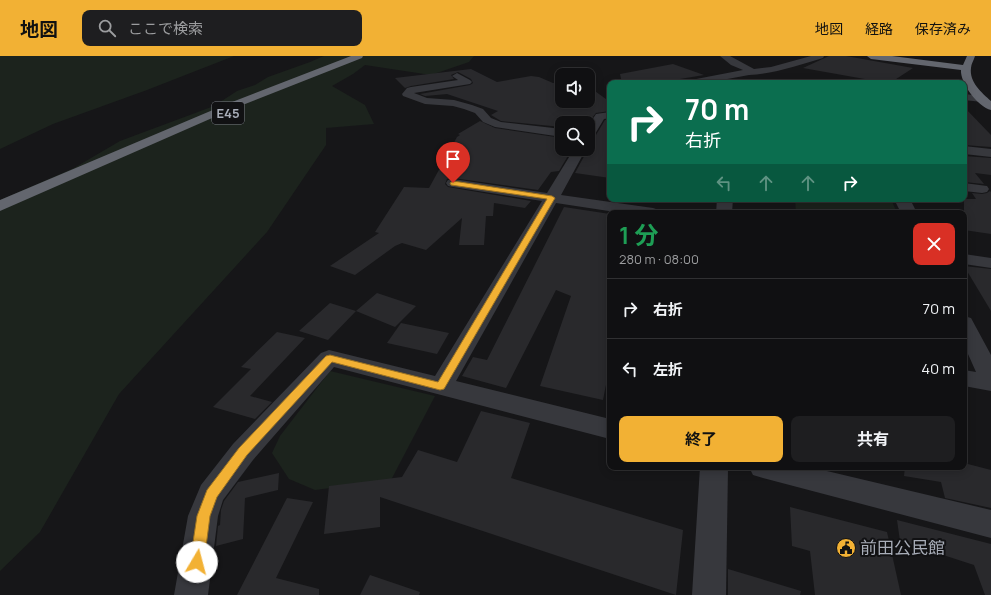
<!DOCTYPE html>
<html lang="ja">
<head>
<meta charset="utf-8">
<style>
  :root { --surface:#101012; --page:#1e1e20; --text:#f1f3f6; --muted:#9c9d9f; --line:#303032; --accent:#f2b134 }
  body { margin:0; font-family:Manrope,"Noto Sans JP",sans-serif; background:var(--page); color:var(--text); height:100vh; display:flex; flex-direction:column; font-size:15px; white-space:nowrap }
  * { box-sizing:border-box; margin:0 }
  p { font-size:13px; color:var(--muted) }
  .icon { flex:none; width:22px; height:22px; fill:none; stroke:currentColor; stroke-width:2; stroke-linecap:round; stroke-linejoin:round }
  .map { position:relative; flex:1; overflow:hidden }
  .sheet { position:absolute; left:607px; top:154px; width:360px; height:260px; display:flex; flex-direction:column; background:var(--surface); border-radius:8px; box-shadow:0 2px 10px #0003,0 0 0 1px var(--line) }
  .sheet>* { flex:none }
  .top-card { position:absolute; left:607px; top:24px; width:360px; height:122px; border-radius:8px; box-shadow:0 2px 10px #0003,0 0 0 1px var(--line); background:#0b6e4f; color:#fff; overflow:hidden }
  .controls { position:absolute; left:555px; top:12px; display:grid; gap:8px }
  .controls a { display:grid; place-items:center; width:40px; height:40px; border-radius:8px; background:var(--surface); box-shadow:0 2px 10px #0003,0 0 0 1px var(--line); font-size:20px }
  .pin { position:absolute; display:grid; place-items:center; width:34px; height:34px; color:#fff; margin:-41px -17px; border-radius:50% 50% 50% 0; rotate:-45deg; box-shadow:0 0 4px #0007 }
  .pin .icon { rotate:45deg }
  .me { position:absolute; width:44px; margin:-22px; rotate:8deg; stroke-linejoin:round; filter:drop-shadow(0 0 3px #0008) }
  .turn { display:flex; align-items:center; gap:14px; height:84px; padding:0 12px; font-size:18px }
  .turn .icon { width:52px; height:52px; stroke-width:2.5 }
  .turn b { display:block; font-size:28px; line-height:34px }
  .lanes { display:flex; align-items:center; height:38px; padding:0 12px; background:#0003; justify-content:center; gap:20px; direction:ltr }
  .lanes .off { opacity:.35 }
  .round { display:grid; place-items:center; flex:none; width:42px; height:42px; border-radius:8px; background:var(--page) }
  .overview { display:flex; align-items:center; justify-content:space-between; height:68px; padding:0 12px }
  h1 { font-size:24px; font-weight:700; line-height:30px; color:#1e9e55 }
  .primary-button { display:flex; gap:8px; margin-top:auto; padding:8px 12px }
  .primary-button a { flex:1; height:46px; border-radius:8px; background:var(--accent); color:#111; font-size:16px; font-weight:700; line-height:46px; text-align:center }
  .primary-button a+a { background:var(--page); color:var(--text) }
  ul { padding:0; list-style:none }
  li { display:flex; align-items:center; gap:12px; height:60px; padding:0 12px; border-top:1px solid var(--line) }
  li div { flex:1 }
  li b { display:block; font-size:15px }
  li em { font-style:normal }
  header { display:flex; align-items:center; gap:24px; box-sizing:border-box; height:56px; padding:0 20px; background:var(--accent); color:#111 }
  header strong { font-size:19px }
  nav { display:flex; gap:22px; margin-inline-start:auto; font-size:14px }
  .search { width:280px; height:36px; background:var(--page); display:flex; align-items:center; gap:10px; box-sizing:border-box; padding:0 14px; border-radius:8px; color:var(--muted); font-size:15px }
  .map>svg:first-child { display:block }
  .green { fill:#1c231d }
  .building { fill:#29292c }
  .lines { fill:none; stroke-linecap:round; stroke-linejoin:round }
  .minor { fill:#37383d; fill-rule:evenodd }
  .highway { fill:#63666e; fill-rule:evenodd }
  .route { fill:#f2b134; stroke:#9d7322 }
  .labels { text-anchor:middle; stroke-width:4; stroke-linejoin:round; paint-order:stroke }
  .shield { fill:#111113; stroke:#7b7e86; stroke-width:1 }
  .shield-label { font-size:13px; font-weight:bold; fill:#a8adb8 }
  .near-poi-label { font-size:17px; fill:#a8adb8; stroke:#111113; text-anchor:start }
</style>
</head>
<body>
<header>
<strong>地図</strong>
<div class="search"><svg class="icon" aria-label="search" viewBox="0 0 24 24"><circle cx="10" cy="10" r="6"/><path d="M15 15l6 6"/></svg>ここで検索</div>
<nav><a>地図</a><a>経路</a><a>保存済み</a></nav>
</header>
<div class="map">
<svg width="991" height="539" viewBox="0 0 991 539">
  <rect width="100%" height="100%" fill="#161618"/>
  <g class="green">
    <path d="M0,0H234L147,34L53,68L0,93Z"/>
    <path d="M324,0H474L469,6L431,19L365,9L353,18L332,30L365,49L374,68L326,72V89L267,176L119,338L40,476L0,515V144L74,112L120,85L214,50L237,35L255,29L268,21L310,6Z"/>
    <path d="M795,143H891L897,157H796Z"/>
    <path d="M330,315L435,340L391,424L315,434L289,423L272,397L280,380Z"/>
  </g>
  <g class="building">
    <path d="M829,0H846L913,12L890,27H887L803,12Z"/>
    <path d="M673,8L704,19L656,27H622L620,18Z"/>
    <path d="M471,13L497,26L531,20L539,21L553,27H558L562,29V45H588V30L610,46V55L596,57L588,67H562V71L501,65L491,59L498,55L447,38L425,40L420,38L470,29L473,27L471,23L458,16L451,19L454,23L411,30L405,32L395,22Z"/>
    <path d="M964,51L991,79V91L964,89Z"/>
    <path d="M605,64H610V122L575,117L588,93V85L593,84Z"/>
    <path d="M480,65L495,72L562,82V93H572L559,115L551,116L538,134L453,122L447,123L445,128L448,131L531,145L525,152L494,147L493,160H486L484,189H459L462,162L426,194L402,187L395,190L355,219L330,210L379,177L375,176L404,131L429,132L457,81L460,79L458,78Z"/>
    <path d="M964,100L991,102V119L975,117L984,128L964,126Z"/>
    <path d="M990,135L991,136V178L964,174V143H976L972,137L982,138L987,137Z"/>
    <path d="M564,151L610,158V308L603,344L540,330L571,240L556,234L506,332L462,320L473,301L487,304Z"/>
    <path d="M964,210L991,213V255Z"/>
    <path d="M377,237L416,250L395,271L356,255L328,284L299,275L330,247L356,255Z"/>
    <path d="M401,267L449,277L437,298L387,287Z"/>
    <path d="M277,276L305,282L250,340L272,346L255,363L213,351L251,313L241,311Z"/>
    <path d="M481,355L530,367L511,422L683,474L676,539L380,441V471L324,478L329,430L402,421L418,394L457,406Z"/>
    <path d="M964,407L991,414V452L945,442L941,426L904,420L905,411H964Z"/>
    <path d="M279,417L278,434L245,442L243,483L216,490L218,470L220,469L221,454L224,445L238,426Z"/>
    <path d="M287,442L313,446L276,522L319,533V539H237Z"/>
    <path d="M790,451L887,476L901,539H815L810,495L792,490Z"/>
    <path d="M897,464L991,488V539H985L974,509L900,485Z"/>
    <path d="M728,513L801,535L800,539H728Z"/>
    <path d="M370,519L420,536L419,539H360Z"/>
  </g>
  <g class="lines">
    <g class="minor">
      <path d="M720,0H730L754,13L771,11L811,0H824L823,2C799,9 773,18 749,19L706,27H686L691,24L743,14L731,9Z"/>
      <path d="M457,17L470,24L472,26L470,28L414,37L427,42L454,44L472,49L483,53L491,62L501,66L562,73V81L495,71L483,66L475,57L464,53L453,50L425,48L403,40L402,38L407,32L411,31L458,24L452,20Z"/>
      <path d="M964,38L982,40L987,43L982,46L964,44Z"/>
      <path d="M610,56V62L604,63L592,83L588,84V70L596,58Z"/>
      <path d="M964,90L991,93V101L964,98Z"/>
      <path d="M574,93H586L561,139L653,152L659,154L661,157H622L556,147L456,325L610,363V383L334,311L253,404L223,444L218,460L208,539H174L188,460L201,429L233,388L321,297L329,294L435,320L542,145L453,131L448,130L446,127L448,124L453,123L547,137Z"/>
      <path d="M964,127L987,130L989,133L987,136L982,137L964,135Z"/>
      <path d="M717,143H733L732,157H716Z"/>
      <path d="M894,143H910L917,157H901Z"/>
      <path d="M964,198L991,202V212L964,208Z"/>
      <path d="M964,260L971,262L991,299V335L964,330V314L976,316L964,289Z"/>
      <path d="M700,411H728L726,539H692Z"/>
      <path d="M749,411H810L991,454V482L763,422L753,419Z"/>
    </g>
    <g class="highway">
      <path d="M351,0H363L362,2L235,52L0,155V144L227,48Z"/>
      <path d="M867,0H892L963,9L967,0H975C974,4 971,8 971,12C969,26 982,37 991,45V54C978,51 960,27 961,14L871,3Z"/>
    </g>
  </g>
  <path class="route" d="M453,125L552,140L555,142L444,333L440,334L332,306L247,399L217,441L210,460L204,506L202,511L197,513L192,511L190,506L197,460L207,434L239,392L326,300L330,299L438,326L547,143L451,129L450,127Z"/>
  <defs>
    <g id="civic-disc" transform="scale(1)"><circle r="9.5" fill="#f2b134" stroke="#111113"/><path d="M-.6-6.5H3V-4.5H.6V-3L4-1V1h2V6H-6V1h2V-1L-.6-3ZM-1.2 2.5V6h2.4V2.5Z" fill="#111"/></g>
  </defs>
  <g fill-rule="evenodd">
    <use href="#civic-disc" x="846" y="492"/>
  </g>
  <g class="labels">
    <rect class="shield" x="212" y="46" width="32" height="22" rx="3"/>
    <g class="shield-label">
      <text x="228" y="62">E45</text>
    </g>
    <g class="near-poi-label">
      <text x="860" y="498">前田公民館</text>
    </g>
  </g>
</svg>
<div class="controls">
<a><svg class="icon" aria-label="sound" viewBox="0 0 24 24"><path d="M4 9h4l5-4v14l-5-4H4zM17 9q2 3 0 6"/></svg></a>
<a><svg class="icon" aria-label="search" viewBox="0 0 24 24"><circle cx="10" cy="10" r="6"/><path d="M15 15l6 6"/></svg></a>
</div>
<div class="pin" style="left:453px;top:127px;background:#d93025"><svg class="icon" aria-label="arrive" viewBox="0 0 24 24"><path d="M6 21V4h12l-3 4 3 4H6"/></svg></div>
<svg class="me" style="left:197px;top:506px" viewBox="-20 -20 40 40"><circle r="19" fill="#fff"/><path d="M0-13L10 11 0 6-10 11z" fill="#f2b134"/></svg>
<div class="top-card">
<div class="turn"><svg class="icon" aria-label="right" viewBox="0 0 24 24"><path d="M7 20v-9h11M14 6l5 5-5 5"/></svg><div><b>70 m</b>右折</div></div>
<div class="lanes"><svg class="icon off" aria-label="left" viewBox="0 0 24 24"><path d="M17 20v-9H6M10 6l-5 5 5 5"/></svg><svg class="icon off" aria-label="ahead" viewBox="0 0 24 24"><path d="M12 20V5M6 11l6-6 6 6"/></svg><svg class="icon off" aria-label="ahead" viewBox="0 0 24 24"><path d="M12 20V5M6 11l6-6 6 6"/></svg><svg class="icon" aria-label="right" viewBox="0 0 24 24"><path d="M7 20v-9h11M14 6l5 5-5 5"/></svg></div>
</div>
<section class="sheet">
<div class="overview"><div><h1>1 分</h1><p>280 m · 08:00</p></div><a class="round" style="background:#d93025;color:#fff"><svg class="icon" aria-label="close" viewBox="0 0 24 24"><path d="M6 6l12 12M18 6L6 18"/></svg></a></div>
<ul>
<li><svg class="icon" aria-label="right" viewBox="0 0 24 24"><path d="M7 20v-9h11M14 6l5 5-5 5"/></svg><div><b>右折</b></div><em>70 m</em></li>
<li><svg class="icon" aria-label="left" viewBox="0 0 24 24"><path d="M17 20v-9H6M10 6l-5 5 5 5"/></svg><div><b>左折</b></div><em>40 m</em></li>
</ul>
<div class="primary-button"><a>終了</a><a>共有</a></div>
</section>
</div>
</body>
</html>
